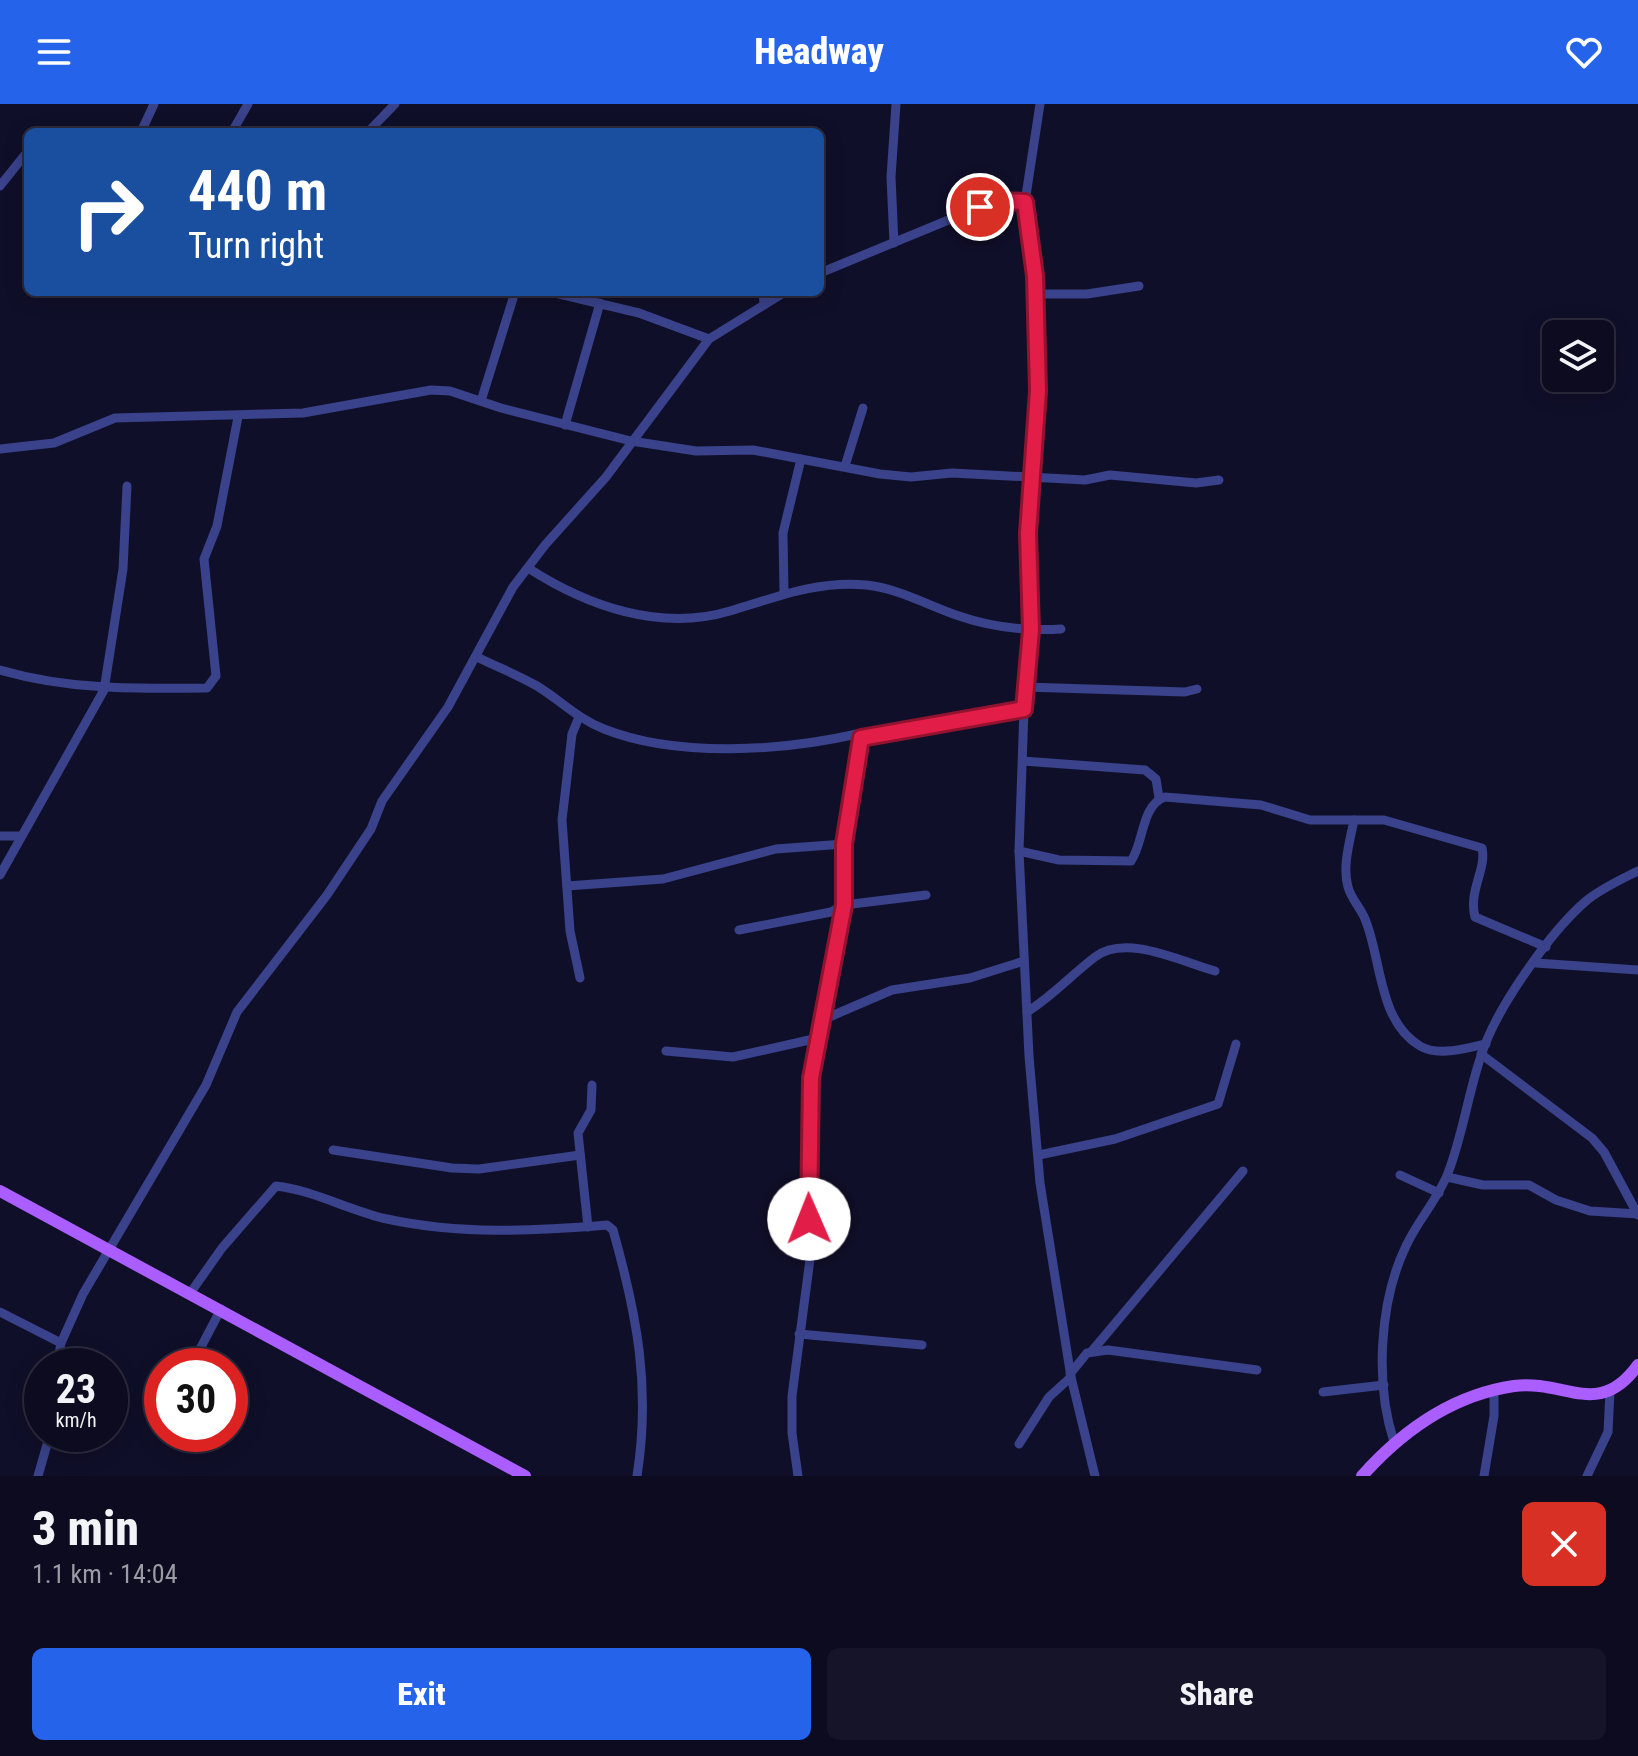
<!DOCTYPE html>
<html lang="en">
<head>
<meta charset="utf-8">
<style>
  :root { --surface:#0c0b1f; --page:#151428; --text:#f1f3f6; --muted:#9a9ba4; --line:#2c2b3d; --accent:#2563eb }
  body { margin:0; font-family:"Roboto Condensed",sans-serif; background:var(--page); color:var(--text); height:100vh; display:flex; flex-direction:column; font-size:30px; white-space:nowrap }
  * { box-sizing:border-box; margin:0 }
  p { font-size:26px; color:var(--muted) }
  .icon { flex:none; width:44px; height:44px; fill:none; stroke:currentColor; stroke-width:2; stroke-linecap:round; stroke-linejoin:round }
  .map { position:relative; height:1372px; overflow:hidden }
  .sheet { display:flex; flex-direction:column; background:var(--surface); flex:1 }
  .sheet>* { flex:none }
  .top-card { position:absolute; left:24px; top:24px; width:800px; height:168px; border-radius:12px; box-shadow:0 4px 20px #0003,0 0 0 2px var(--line); background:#1a4fa0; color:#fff; overflow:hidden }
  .buttons { position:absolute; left:1542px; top:216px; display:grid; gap:16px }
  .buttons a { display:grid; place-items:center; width:72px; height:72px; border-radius:12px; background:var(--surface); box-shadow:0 4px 20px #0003,0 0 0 2px var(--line); font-size:40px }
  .speed { position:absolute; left:24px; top:1244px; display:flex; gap:16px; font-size:40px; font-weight:700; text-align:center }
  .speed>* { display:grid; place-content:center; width:104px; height:104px; border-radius:50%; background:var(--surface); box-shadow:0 4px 20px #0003,0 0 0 2px var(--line); line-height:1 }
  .speed small { font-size:20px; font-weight:400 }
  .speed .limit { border:12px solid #d22; background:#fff; color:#111 }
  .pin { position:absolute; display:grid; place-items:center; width:68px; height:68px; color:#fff; margin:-34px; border:4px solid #fff; border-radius:50%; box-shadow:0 2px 8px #0007 }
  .me { position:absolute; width:88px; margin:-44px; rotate:359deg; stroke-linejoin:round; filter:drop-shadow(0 0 6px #0008) }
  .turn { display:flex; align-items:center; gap:28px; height:168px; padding:0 32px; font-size:36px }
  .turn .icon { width:104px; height:104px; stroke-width:2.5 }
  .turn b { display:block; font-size:56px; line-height:68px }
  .round { display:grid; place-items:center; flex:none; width:84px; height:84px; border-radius:12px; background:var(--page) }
  .overview { display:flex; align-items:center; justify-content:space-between; height:136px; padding:0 32px }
  h1 { font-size:48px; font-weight:800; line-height:60px }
  .button { display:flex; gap:16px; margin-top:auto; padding:16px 32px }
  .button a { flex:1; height:92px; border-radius:12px; background:var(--accent); color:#fff; font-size:32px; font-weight:800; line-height:92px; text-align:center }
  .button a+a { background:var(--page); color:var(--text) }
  header { display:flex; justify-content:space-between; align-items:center; height:104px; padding:0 32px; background:var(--accent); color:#fff; font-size:36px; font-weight:800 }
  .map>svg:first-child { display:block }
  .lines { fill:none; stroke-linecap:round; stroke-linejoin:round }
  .minor { stroke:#39428a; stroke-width:9 }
  .major { stroke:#aa5eff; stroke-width:12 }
  .route-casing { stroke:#92132f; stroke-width:20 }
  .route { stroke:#e11d48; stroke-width:14 }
</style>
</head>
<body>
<header><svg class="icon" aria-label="menu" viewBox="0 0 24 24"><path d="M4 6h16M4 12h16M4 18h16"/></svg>Headway<svg class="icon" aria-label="heart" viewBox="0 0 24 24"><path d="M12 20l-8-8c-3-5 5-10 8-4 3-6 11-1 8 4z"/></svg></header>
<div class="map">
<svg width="1638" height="1372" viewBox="0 0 1638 1372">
  <rect width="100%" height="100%" fill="#100f29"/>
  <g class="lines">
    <g class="minor">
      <path d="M1040,0L1025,98L1035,172L1038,287L1028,429L1031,526L1024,605L1019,747L1029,952L1040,1079L1071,1273L1095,1372"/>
      <path d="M141,28L154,0"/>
      <path d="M232,28L248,0"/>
      <path d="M368,28L395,0"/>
      <path d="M0,82L28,47"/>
      <path d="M894,139L891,73L896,0"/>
      <path d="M820,169L980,103L1025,98"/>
      <path d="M551,188L639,209L709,235"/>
      <path d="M763,188L764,200"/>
      <path d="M1036,190H1087L1139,182"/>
      <path d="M481,297L515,188"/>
      <path d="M565,321L600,199"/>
      <path d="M0,345L54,339L115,314L303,309L431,286L450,287L501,304L631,337L696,347L753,346L880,370L911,373L952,369L1085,376L1110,371L1196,379L1219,376"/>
      <path d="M845,362L863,304"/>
      <path d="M528,464C587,502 660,528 730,507C774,494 818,476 866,481C898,484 929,502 959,512C991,523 1027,527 1061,525"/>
      <path d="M784,489L783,429L801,355"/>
      <path d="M477,553C497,563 518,571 537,582C560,596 578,615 604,625C677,654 782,647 857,630L861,634L1024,605"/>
      <path d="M0,566C69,586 136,585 207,584L216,572L204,455L217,422L238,313"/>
      <path d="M1025,583L1185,588L1197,585"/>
      <path d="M579,613L572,630L562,716L570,827L580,874"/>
      <path d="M1023,657L1145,666L1156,675L1159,694"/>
      <path d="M1354,716C1350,737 1342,762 1348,783C1351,795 1361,804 1365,815C1382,856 1378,917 1420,942C1438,953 1466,944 1486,940"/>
      <path d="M0,732H20"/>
      <path d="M1019,747L1059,756L1131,757C1144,739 1141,701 1165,693L1261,701L1310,716H1384L1482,744C1487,765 1468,787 1475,813L1546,843"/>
      <path d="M0,771L104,586L123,465L127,382"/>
      <path d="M567,782L663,775L776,745L844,740"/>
      <path d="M739,826L831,808L844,801L926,791"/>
      <path d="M1536,859L1638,866"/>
      <path d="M1027,908C1053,892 1071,871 1095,853C1126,829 1182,858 1215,867"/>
      <path d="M820,917L892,886L970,874L1024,857"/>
      <path d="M666,947L733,953L818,934"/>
      <path d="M1481,950L1592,1034L1604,1048L1638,1111"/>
      <path d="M333,1046L452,1064L479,1065L580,1051"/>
      <path d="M1039,1051L1115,1035L1218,1000L1236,940"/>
      <path d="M1400,1071L1439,1089"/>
      <path d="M1447,1073L1483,1081H1529L1556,1096L1590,1107L1638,1110"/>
      <path d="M588,1123L578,1029L591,1006L592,981"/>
      <path d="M191,1188L222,1144L276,1082C313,1086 350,1107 387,1115C460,1131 534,1127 607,1121L613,1126C637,1211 651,1283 637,1372"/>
      <path d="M0,1208L61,1239"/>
      <path d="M799,1230L922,1241"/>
      <path d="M1092,1247L1243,1067"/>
      <path d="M57,1262L61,1239L83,1190L206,981L237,908L327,791L371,725L382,697L448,603L513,483L545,441L606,373L709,235L785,188"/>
      <path d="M191,1262L221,1205"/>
      <path d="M1070,1270L1087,1249L1108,1246L1257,1266"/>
      <path d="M1323,1288L1384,1281"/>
      <path d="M1394,1338C1375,1280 1379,1198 1406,1142C1418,1116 1438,1095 1448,1069C1463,1030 1468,990 1481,952C1495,906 1550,828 1586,797C1602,784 1620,776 1638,767"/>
      <path d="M1019,1340L1049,1293L1071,1273"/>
      <path d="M38,1372L50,1330"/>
      <path d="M798,1372L792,1329V1292L810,1155L811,974L844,801V740L861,634"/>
      <path d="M1484,1372L1494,1312V1286"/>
      <path d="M1587,1372L1608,1328L1610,1287"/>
    </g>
    <g class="major">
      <path d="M0,1087L525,1372"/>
      <path d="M1362,1372C1403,1326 1452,1291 1514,1282C1566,1275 1598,1316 1638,1261"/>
    </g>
  </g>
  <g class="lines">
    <g class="route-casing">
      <path id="route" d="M809,1115L811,974L844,801V740L861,634L1024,605L1031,526L1028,429L1038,287L1035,172L1025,98L1004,97L980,103"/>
    </g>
    <use href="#route" class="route"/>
  </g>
</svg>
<div class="buttons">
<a><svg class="icon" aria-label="layers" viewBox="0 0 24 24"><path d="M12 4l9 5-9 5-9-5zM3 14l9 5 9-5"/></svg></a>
</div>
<div class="speed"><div>23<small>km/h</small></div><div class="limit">30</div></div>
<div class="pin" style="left:980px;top:103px;background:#d93025"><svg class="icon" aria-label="arrive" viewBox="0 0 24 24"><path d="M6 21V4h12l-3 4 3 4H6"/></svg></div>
<svg class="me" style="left:809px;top:1115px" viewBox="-20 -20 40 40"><circle r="19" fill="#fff"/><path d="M0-13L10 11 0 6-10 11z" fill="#e11d48"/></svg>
<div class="top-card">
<div class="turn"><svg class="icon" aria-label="right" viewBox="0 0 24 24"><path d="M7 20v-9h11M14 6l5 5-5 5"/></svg><div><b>440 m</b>Turn right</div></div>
</div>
</div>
<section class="sheet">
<div class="overview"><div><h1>3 min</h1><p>1.1 km · 14:04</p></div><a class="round" style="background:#d93025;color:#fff"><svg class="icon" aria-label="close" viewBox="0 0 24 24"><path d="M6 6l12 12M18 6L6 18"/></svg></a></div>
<div class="button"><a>Exit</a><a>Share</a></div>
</section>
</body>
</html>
